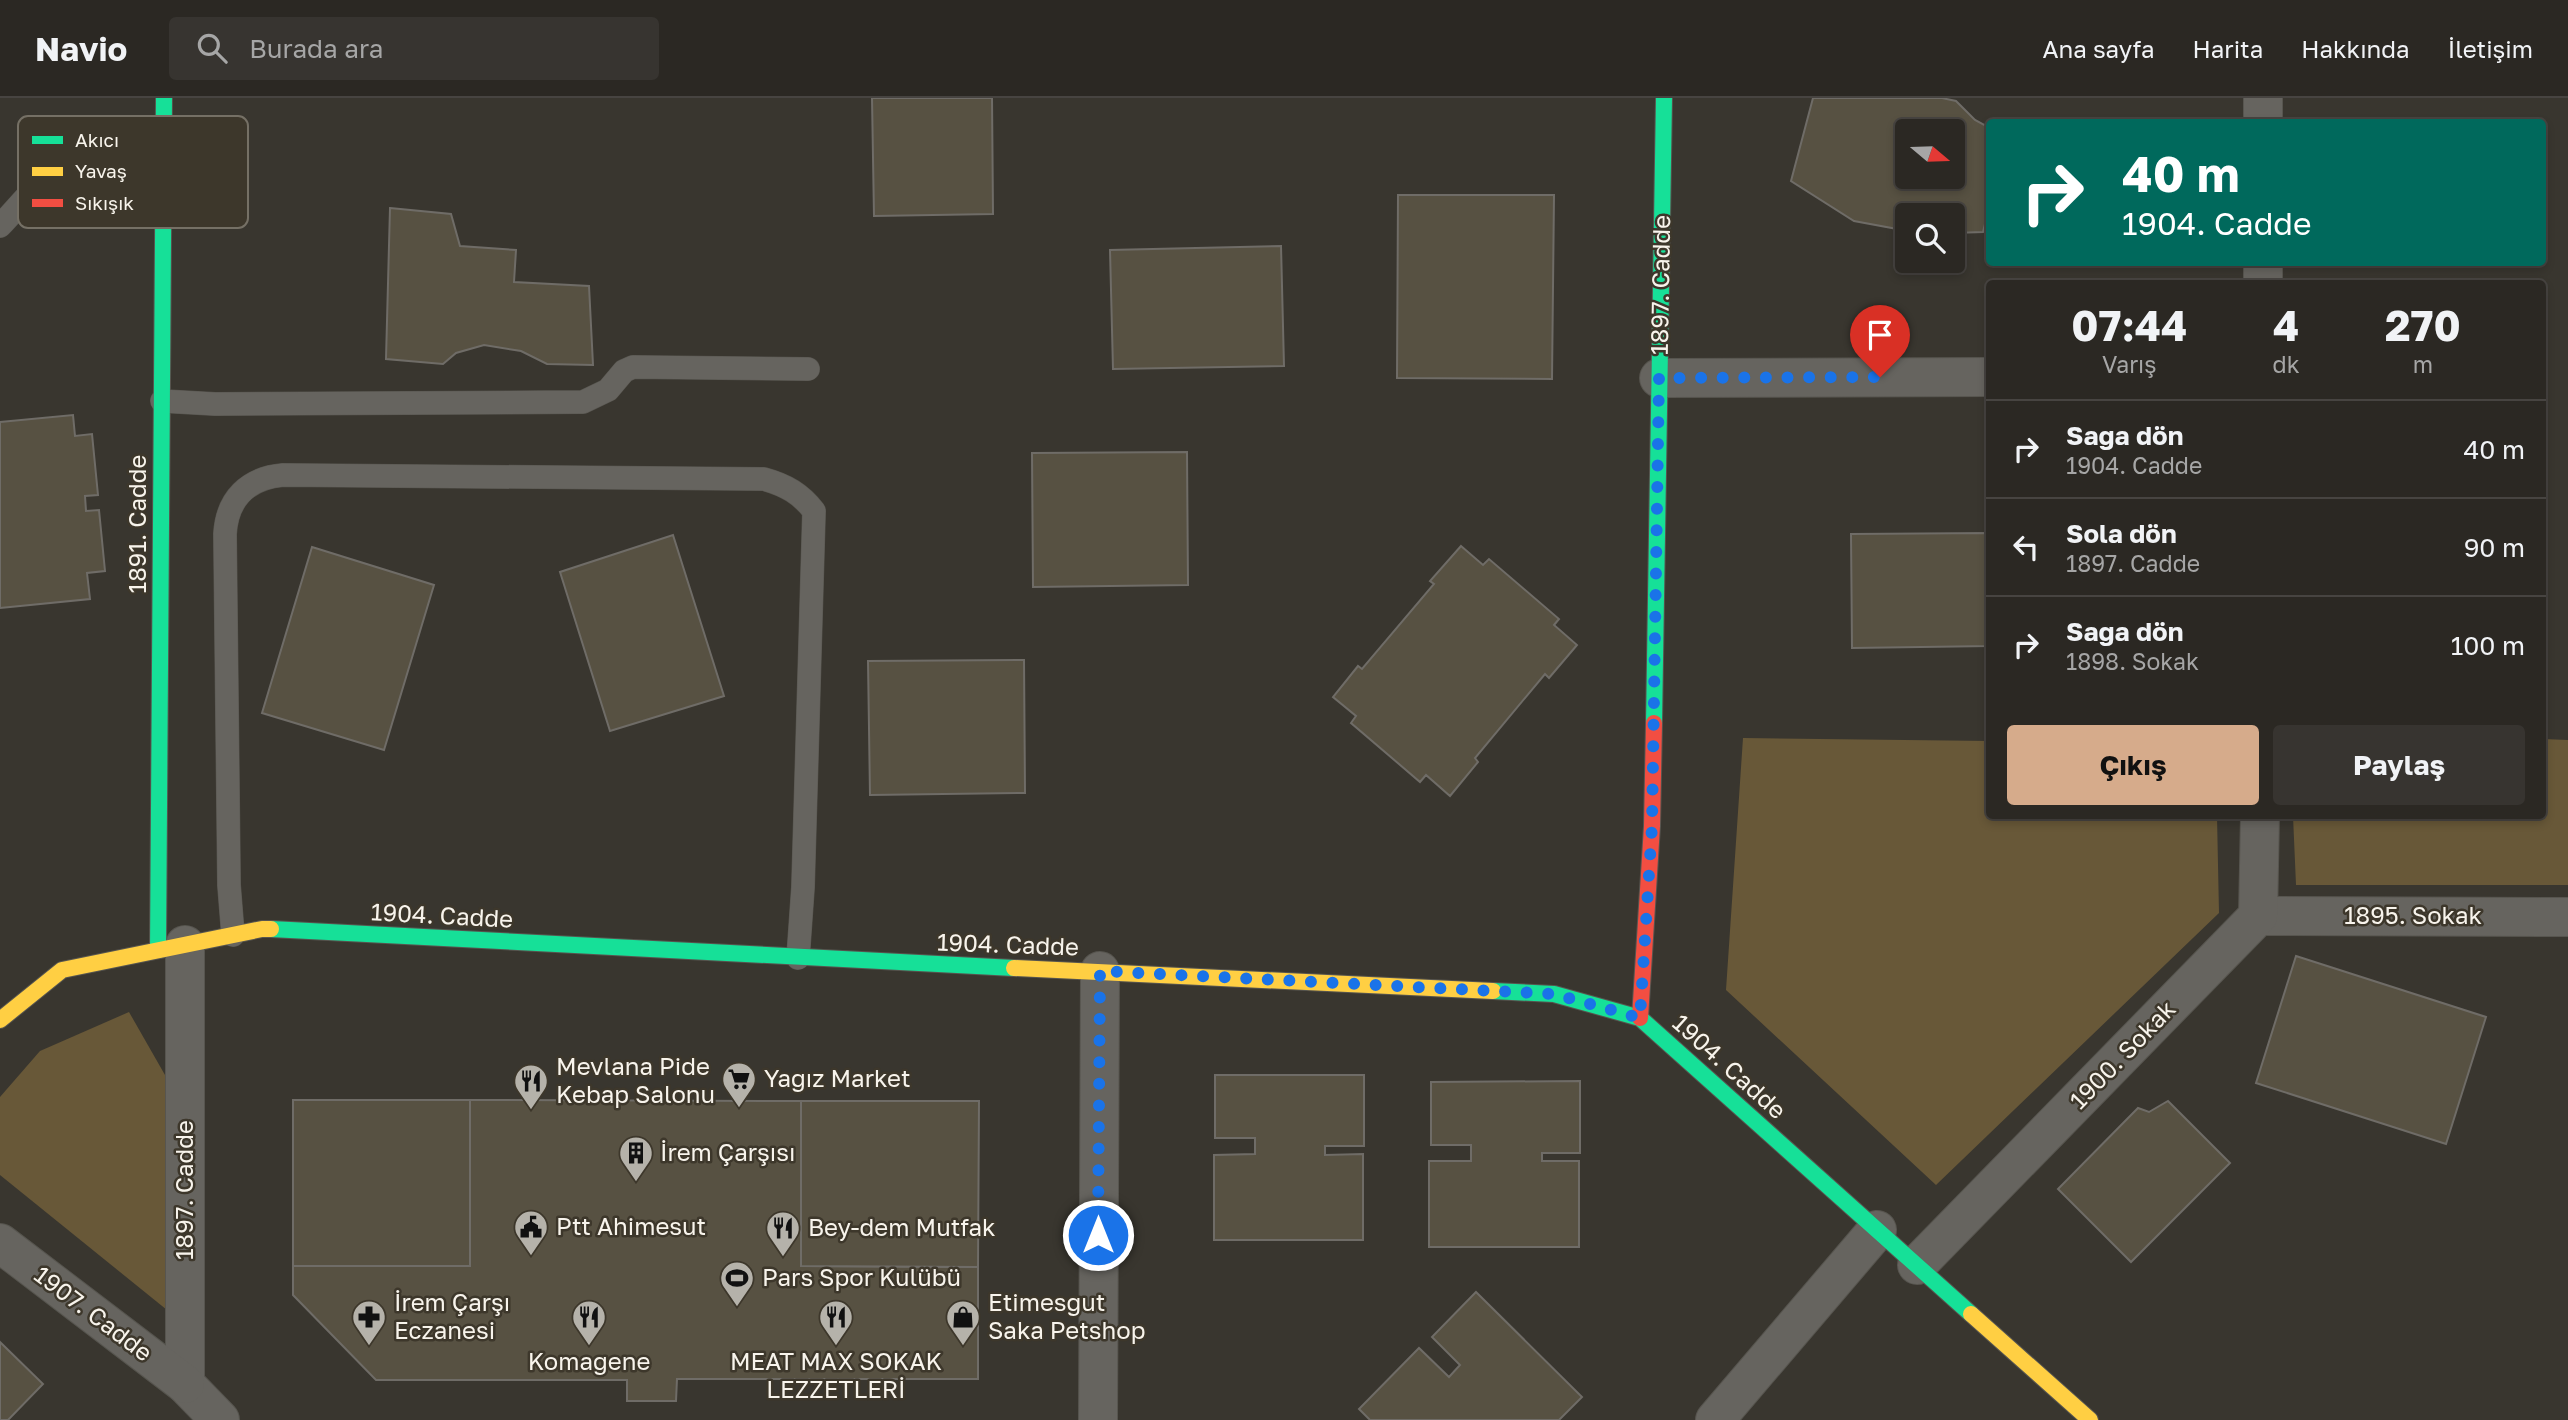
<!DOCTYPE html>
<html lang="tr">
<head>
<meta charset="utf-8">
<style>
  :root { --surface:#2b2823; --page:#373430; --text:#f1f3f6; --muted:#a6a6a6; --line:#474441; --accent:#d6ab8b }
  body { margin:0; font-family:"Golos Text",sans-serif; background:var(--page); color:var(--text); height:100vh; display:flex; flex-direction:column; font-size:26px; white-space:nowrap }
  * { box-sizing:border-box; margin:0 }
  p { font-size:23px; color:var(--muted) }
  .icon { flex:none; width:38px; height:38px; fill:none; stroke:currentColor; stroke-width:2; stroke-linecap:round; stroke-linejoin:round }
  .map { position:relative; flex:1; overflow:hidden }
  .panel { position:absolute; left:1986px; top:182px; width:560px; height:539px; display:flex; flex-direction:column; background:var(--surface); border-radius:7px; box-shadow:0 4px 10px #0003,0 0 0 2px var(--line) }
  .panel>* { flex:none }
  .banner { position:absolute; left:1986px; top:21px; width:560px; height:147px; border-radius:7px; box-shadow:0 4px 10px #0003,0 0 0 2px var(--line); background:#00695c; color:#fff; overflow:hidden }
  .needle { width:46px; rotate:109deg }
  .fabs { position:absolute; left:1895px; top:21px; display:grid; gap:14px }
  .fabs a { display:grid; place-items:center; width:70px; height:70px; border-radius:7px; background:var(--surface); box-shadow:0 4px 10px #0003,0 0 0 2px var(--line); font-size:35px }
  .pin { position:absolute; display:grid; place-items:center; width:60px; height:60px; color:#fff; margin:-72px -30px; border-radius:50% 50% 50% 0; rotate:-45deg; box-shadow:0 0 7px #0007 }
  .pin .icon { rotate:45deg }
  .me { position:absolute; width:77px; margin:-38px; rotate:0deg; stroke-linejoin:round; filter:drop-shadow(0 0 5px #0008) }
  .turn { display:flex; align-items:center; gap:24px; height:147px; padding:0 21px; font-size:32px }
  .turn .icon { width:91px; height:91px; stroke-width:2.5 }
  .turn b { display:block; font-size:49px; line-height:60px }
  .eta { display:flex; justify-content:space-evenly; align-items:center; height:119px; text-align:center }
  .eta b { font-size:42px; font-weight:700; line-height:49px }
  .primary-button { display:flex; gap:14px; margin-top:auto; padding:14px 21px }
  .primary-button a { flex:1; height:80px; border-radius:7px; background:var(--accent); color:#111; font-size:28px; font-weight:700; line-height:80px; text-align:center }
  .primary-button a+a { background:var(--page); color:var(--text) }
  ul { padding:0; list-style:none }
  li { display:flex; align-items:center; gap:21px; height:98px; padding:0 21px; border-top:2px solid var(--line) }
  li div { flex:1 }
  li b { display:block; font-size:26px }
  li em { font-style:normal }
  header { display:flex; align-items:center; gap:42px; box-sizing:border-box; height:98px; padding:0 35px; background:var(--surface); border-bottom:2px solid var(--line) }
  header strong { font-size:33px }
  nav { display:flex; gap:38px; margin-inline-start:auto; font-size:24px }
  .search { width:490px; height:63px; background:var(--page); display:flex; align-items:center; gap:18px; box-sizing:border-box; padding:0 24px; border-radius:7px; color:var(--muted); font-size:26px }
  .map>svg:first-child { display:block }
  .green { fill:#685838 }
  .building { fill:#575142; stroke:#6f6c67; stroke-width:2; fill-rule:evenodd }
  .lines { fill:none; stroke-linecap:round; stroke-linejoin:round }
  .lane-casing { stroke:#57554f; stroke-width:24 }
  .street-casing { stroke:#57554f; stroke-width:40 }
  .fast-casing { stroke:#57554f; stroke-width:18 }
  .slow-casing { stroke:#57554f; stroke-width:18 }
  .jam-casing { stroke:#57554f; stroke-width:18 }
  .lane { stroke:#66645f; stroke-width:23 }
  .street { stroke:#66645f; stroke-width:38 }
  .fast { stroke:#16e098; stroke-width:16 }
  .slow { stroke:#ffcf43; stroke-width:16 }
  .jam { stroke:#f24e42; stroke-width:16 }
  .route { stroke:#1a73e8; stroke-width:12; stroke-dasharray:0 21.6 }
  .labels { text-anchor:middle; stroke-width:5; stroke-linejoin:round; paint-order:stroke }
  .street-label { font-size:24px; fill:#f8f4ec; stroke:#3d372b }
  .poi-label { font-size:24px; fill:#f8f4ec; stroke:#3d372b; text-anchor:start }
  .key { fill:#3d372b; stroke:#757065; stroke-width:2 }
  .key-label { font-size:19px; fill:#f8f4ec }
</style>
</head>
<body>
<header>
<strong>Navio</strong>
<div class="search"><svg class="icon" aria-label="search" viewBox="0 0 24 24"><circle cx="10" cy="10" r="6"/><path d="M15 15l6 6"/></svg>Burada ara</div>
<nav><a>Ana sayfa</a><a>Harita</a><a>Hakkında</a><a>İletişim</a></nav>
</header>
<div class="map">
<svg width="2568" height="1322" viewBox="0 0 2568 1322">
  <rect width="100%" height="100%" fill="#39362f"/>
  <g class="green">
    <path d="M1743,640L1990,643V718H2217L2219,815L1936,1087L1726,892Z"/>
    <path d="M2543,641L2568,642V787H2296L2293,718H2543Z"/>
    <path d="M129,914L165,977L178,1193L167,1212L0,1077V999L40,953Z"/>
  </g>
  <g class="building">
    <path d="M872,0H992L993,116L874,118Z"/>
    <path d="M1813,0H1942L1956,3L1975,22L1990,30V106L1983,134L1953,135V117H1908V133L1854,123L1791,83ZM1908,33H1953V79H1908Z"/>
    <path d="M1398,97H1554L1552,281L1397,280Z"/>
    <path d="M390,110L451,116L460,148L516,152L514,184L589,188L593,267L547,266L521,253L484,247L456,255L443,266L386,261Z"/>
    <path d="M1281,148L1284,268L1113,271L1110,152Z"/>
    <path d="M73,317L75,338L92,336L98,397L85,398L86,413L99,412L105,473L87,475L90,501L0,510V324Z"/>
    <path d="M1187,354L1188,487L1033,489L1032,355Z"/>
    <path d="M1990,435V548L1852,550L1851,436Z"/>
    <path d="M673,437L724,598L610,633L560,474Z"/>
    <path d="M1461,448L1483,467L1489,461L1559,521L1554,527L1577,547L1549,580L1545,576L1475,660L1478,664L1450,698L1426,677L1420,684L1351,625L1356,618L1333,599L1358,568L1362,571L1434,486L1430,483Z"/>
    <path d="M312,449L434,487L384,652L262,615Z"/>
    <path d="M1024,562L1025,695L870,697L868,563Z"/>
    <path d="M2296,858L2486,919L2446,1046L2256,985Z"/>
    <path d="M1215,977H1364V1048H1325V1057L1363,1056V1142H1214V1057L1255,1056V1040H1215Z"/>
    <path d="M1580,983V1055H1542V1063H1579V1149H1429V1063H1471V1047H1431V984Z"/>
    <rect x="293" y="1002" width="177" height="166"/>
    <path d="M470,1002L801,1003V1168L978,1169V1281H677L676,1303H627V1282H376L293,1197V1168H470Z"/>
    <path d="M801,1003H979L978,1169L801,1168Z"/>
    <path d="M2168,1003L2230,1065L2131,1164L2058,1091L2138,1010L2149,1014Z"/>
    <path d="M1476,1194L1582,1299L1559,1322H1370L1359,1311L1419,1250L1449,1279L1460,1267L1432,1239Z"/>
    <path d="M0,1244L43,1286L8,1322H0Z"/>
  </g>
  <g class="lines">
    <g class="lane-casing">
      <g id="lane">
        <path d="M0,128C27,100 58,56 99,47C119,43 143,45 164,44"/>
        <path d="M162,303L215,306L583,304L608,292L624,273L633,269L808,271"/>
        <path d="M233,837L229,787L225,436C227,401 248,380 283,377L764,381C786,387 801,396 814,413L803,789L798,860"/>
      </g>
    </g>
    <g class="street-casing">
      <g id="street">
        <path d="M2263,24V0"/>
        <path d="M2263,186V164"/>
        <path d="M1659,280L1990,279"/>
        <path d="M2258,818L2568,819"/>
        <path d="M185,847V1286L220,1322"/>
        <path d="M0,1145L185,1286"/>
        <path d="M1917,1167L2258,818L2260,718"/>
        <path d="M1098,1322L1100,873"/>
        <path d="M1715,1322L1877,1132"/>
      </g>
    </g>
    <g class="fast-casing">
      <g id="fast">
        <path d="M1654,625L1664,0"/>
        <path d="M271,831L1014,870"/>
        <path d="M158,852L164,0"/>
        <path d="M1493,893L1554,896L1640,920L1971,1216"/>
      </g>
    </g>
    <g class="slow-casing">
      <g id="slow">
        <path d="M1014,870L1493,893"/>
        <path d="M0,922L62,872L262,831H271"/>
        <path d="M1971,1216L2090,1322"/>
      </g>
    </g>
    <g class="jam-casing">
      <path id="jam" d="M1640,920L1652,728L1654,625"/>
    </g>
    <use href="#lane" class="lane"/>
    <use href="#street" class="street"/>
    <use href="#fast" class="fast"/>
    <use href="#slow" class="slow"/>
    <use href="#jam" class="jam"/>
  </g>
  <g class="lines">
    <path class="route" d="M1098,1137L1100,873L1554,896L1640,920L1652,728L1659,280L1880,279"/>
  </g>
  <defs>
    <g id="supermarket-pin" transform="scale(1.75)"><path d="M0 17L-7.5 6A9.5 9.5 0 1 1 7.5 6Z" fill="#b5b2aa" stroke="#3d372b"/><path d="M-6-5.5h2.5l.6 2H6L4.5 2H-2.5L-4.4-4H-6ZM-1.5 3.2a1.3 1.3 0 1 0 .1 0ZM3 3.2a1.3 1.3 0 1 0 .1 0Z" fill="#111"/></g>
    <g id="restaurant-pin" transform="scale(1.75)"><path d="M0 17L-7.5 6A9.5 9.5 0 1 1 7.5 6Z" fill="#b5b2aa" stroke="#3d372b"/><path d="M-5-6h1v4h1v-4h1v4h1v-4h1v5L-1.5 .5V6h-2V.5L-5-1ZM5-6V6H3V1.5H1.5Q1.5-4 5-6Z" fill="#111"/></g>
    <g id="building-pin" transform="scale(1.75)"><path d="M0 17L-7.5 6A9.5 9.5 0 1 1 7.5 6Z" fill="#b5b2aa" stroke="#3d372b"/><path d="M-4-6H4V6H1V3H-1V6H-4ZM-2.5-4.3h1.7v1.8h-1.7ZM.8-4.3h1.7v1.8H.8ZM-2.5-1h1.7V.8h-1.7ZM.8-1h1.7V.8H.8Z" fill="#111"/></g>
    <g id="civic-pin" transform="scale(1.75)"><path d="M0 17L-7.5 6A9.5 9.5 0 1 1 7.5 6Z" fill="#b5b2aa" stroke="#3d372b"/><path d="M-.6-6.5H3V-4.5H.6V-3L4-1V1h2V6H-6V1h2V-1L-.6-3ZM-1.2 2.5V6h2.4V2.5Z" fill="#111"/></g>
    <g id="stadium-pin" transform="scale(1.75)"><path d="M0 17L-7.5 6A9.5 9.5 0 1 1 7.5 6Z" fill="#b5b2aa" stroke="#3d372b"/><path d="M0-5a6.5 5 0 1 0 0 10a6.5 5 0 1 0 0-10ZM-3.5-1.8h7v3.6h-7Z" fill="#111"/></g>
    <g id="pharmacy-pin" transform="scale(1.75)"><path d="M0 17L-7.5 6A9.5 9.5 0 1 1 7.5 6Z" fill="#b5b2aa" stroke="#3d372b"/><path d="M-2-6h4v4h4v4h-4v4h-4v-4h-4v-4h4Z" fill="#111"/></g>
    <g id="shop-pin" transform="scale(1.75)"><path d="M0 17L-7.5 6A9.5 9.5 0 1 1 7.5 6Z" fill="#b5b2aa" stroke="#3d372b"/><path d="M-5-2.5h2.3a2.7 3.5 0 0 1 5.4 0H5L5.5 6h-11ZM-1.5-2.5h3a1.5 2.3 0 0 0-3 0Z" fill="#111"/></g>
  </defs>
  <g fill-rule="evenodd">
    <use href="#supermarket-pin" x="739" y="981"/>
    <use href="#restaurant-pin" x="531" y="983"/>
    <use href="#building-pin" x="636" y="1055"/>
    <use href="#civic-pin" x="531" y="1129"/>
    <use href="#restaurant-pin" x="783" y="1130"/>
    <use href="#stadium-pin" x="737" y="1180"/>
    <use href="#pharmacy-pin" x="369" y="1219"/>
    <use href="#restaurant-pin" x="589" y="1219"/>
    <use href="#restaurant-pin" x="836" y="1219"/>
    <use href="#shop-pin" x="963" y="1219"/>
  </g>
  <g class="labels">
    <g class="street-label">
      <text transform="translate(1661 187) rotate(-89)" y="8">1897. Cadde</text>
      <text transform="translate(138 426) rotate(-90)" y="8">1891. Cadde</text>
      <text transform="translate(442 818) rotate(3)" y="8">1904. Cadde</text>
      <text x="2413" y="826">1895. Sokak</text>
      <text transform="translate(1008 847) rotate(2)" y="8">1904. Cadde</text>
      <text transform="translate(2123 957) rotate(-46)" y="8">1900. Sokak</text>
      <text transform="translate(1729 969) rotate(42)" y="8">1904. Cadde</text>
      <text transform="translate(185 1092) rotate(-90)" y="8">1897. Cadde</text>
      <text transform="translate(93 1216) rotate(37)" y="8">1907. Cadde</text>
    </g>
    <g class="poi-label">
      <text x="556" y="977">Mevlana Pide<tspan x="556" dy="28">Kebap Salonu</tspan></text>
      <text x="764" y="989">Yağız Market</text>
      <text x="660" y="1063">İrem Çarşısı</text>
      <text x="556" y="1137">Ptt Ahimesut</text>
      <text x="808" y="1138">Bey-dem Mutfak</text>
      <text x="762" y="1188">Pars Spor Kulübü</text>
      <text x="394" y="1213">İrem Çarşı<tspan x="394" dy="28">Eczanesi</tspan></text>
      <text x="988" y="1213">Etimesgut<tspan x="988" dy="28">Saka Petshop</tspan></text>
      <text x="589" y="1272" text-anchor="middle">Komagene</text>
      <text x="836" y="1272" text-anchor="middle">MEAT MAX SOKAK<tspan x="836" dy="28">LEZZETLERİ</tspan></text>
    </g>
  </g>
  <rect x="18" y="18" width="230" height="112" rx="10" class="key"/>
  <rect x="32" y="38" width="31" height="8" fill="#16e098"/>
  <rect x="32" y="69" width="31" height="9" fill="#ffcf43"/>
  <rect x="32" y="101" width="31" height="8" fill="#f24e42"/>
  <g class="key-label">
    <text x="75" y="49">Akıcı</text>
    <text x="75" y="80">Yavaş</text>
    <text x="75" y="112">Sıkışık</text>
  </g>
</svg>
<div class="fabs">
<a><svg class="needle" viewBox="-14 -14 28 28"><path d="M0-13l5 13h-10z" fill="#e53935"/><path d="M0 13l5-13h-10z" fill="#a6a6a6"/></svg></a>
<a><svg class="icon" aria-label="search" viewBox="0 0 24 24"><circle cx="10" cy="10" r="6"/><path d="M15 15l6 6"/></svg></a>
</div>
<div class="pin" style="left:1880px;top:279px;background:#d93025"><svg class="icon" aria-label="arrive" viewBox="0 0 24 24"><path d="M6 21V4h12l-3 4 3 4H6"/></svg></div>
<svg class="me" style="left:1098px;top:1137px" viewBox="-20 -20 40 40"><circle r="17" fill="#1a73e8" stroke="#fff" stroke-width="3"/><path d="M0-11L8 9 0 5-8 9z" fill="#fff"/></svg>
<div class="banner">
<div class="turn"><svg class="icon" aria-label="right" viewBox="0 0 24 24"><path d="M7 20v-9h11M14 6l5 5-5 5"/></svg><div><b>40 m</b>1904. Cadde</div></div>
</div>
<section class="panel">
<div class="eta">
<div><b>07:44</b><p>Varış</p></div>
<div><b>4</b><p>dk</p></div>
<div><b>270</b><p>m</p></div>
</div>
<ul>
<li><svg class="icon" aria-label="right" viewBox="0 0 24 24"><path d="M7 20v-9h11M14 6l5 5-5 5"/></svg><div><b>Sağa dön</b><p>1904. Cadde</p></div><em>40 m</em></li>
<li><svg class="icon" aria-label="left" viewBox="0 0 24 24"><path d="M17 20v-9H6M10 6l-5 5 5 5"/></svg><div><b>Sola dön</b><p>1897. Cadde</p></div><em>90 m</em></li>
<li><svg class="icon" aria-label="right" viewBox="0 0 24 24"><path d="M7 20v-9h11M14 6l5 5-5 5"/></svg><div><b>Sağa dön</b><p>1898. Sokak</p></div><em>100 m</em></li>
</ul>
<div class="primary-button"><a>Çıkış</a><a>Paylaş</a></div>
</section>
</div>
</body>
</html>
